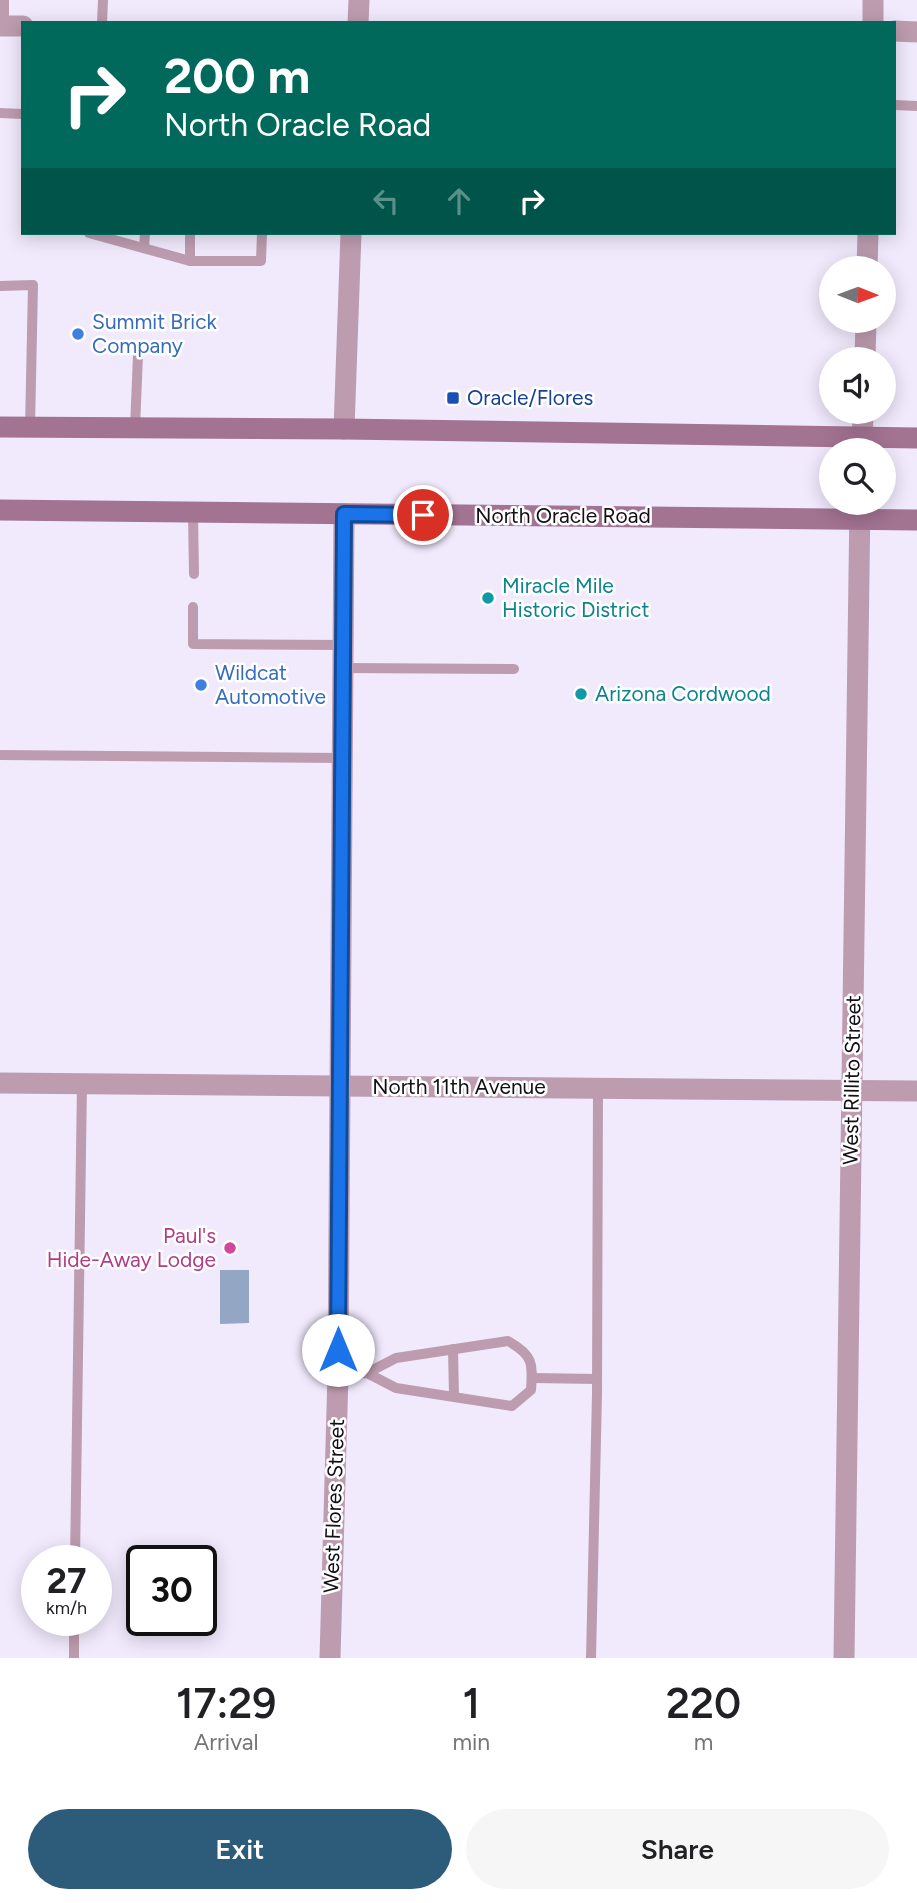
<!DOCTYPE html>
<html lang="en">
<head>
<meta charset="utf-8">
<style>
  :root { --surface:#fff; --page:#f6f6f6; --text:#202124; --muted:#757577; --accent:#2c5c7a }
  body { margin:0; font-family:Figtree,sans-serif; background:var(--page); color:var(--text); height:100vh; display:flex; flex-direction:column; font-size:26px; white-space:nowrap }
  * { box-sizing:border-box; margin:0 }
  p { font-size:23px; color:var(--muted) }
  .icon { flex:none; width:38px; height:38px; fill:none; stroke:currentColor; stroke-width:2; stroke-linecap:round; stroke-linejoin:round }
  .map { position:relative; height:1658px; overflow:hidden }
  .sheet { display:flex; flex-direction:column; background:var(--surface); flex:1 }
  .sheet>* { flex:none }
  .banner { position:absolute; left:21px; top:21px; width:875px; height:214px; border-radius:0px; box-shadow:0 4px 18px #0003; background:#00695c; color:#fff; overflow:hidden }
  .needle { width:46px; rotate:91deg }
  .tools { position:absolute; left:819px; top:256px; display:grid; gap:14px }
  .tools a { display:grid; place-items:center; width:77px; height:77px; border-radius:50%; background:var(--surface); box-shadow:0 4px 18px #0003; font-size:35px }
  .speed { position:absolute; left:21px; top:1545px; display:flex; gap:14px; font-size:35px; font-weight:700; text-align:center }
  .speed>* { display:grid; place-content:center; width:91px; height:91px; border-radius:50%; background:var(--surface); box-shadow:0 4px 18px #0003; line-height:1 }
  .speed small { font-size:18px; font-weight:400 }
  .speed .limit { border:4px solid #111; border-radius:10px; background:#fff; color:#111 }
  .pin { position:absolute; display:grid; place-items:center; width:60px; height:60px; color:#fff; margin:-30px; border:4px solid #fff; border-radius:50%; box-shadow:0 2px 7px #0007 }
  .me { position:absolute; width:77px; margin:-38px; rotate:0deg; stroke-linejoin:round; filter:drop-shadow(0 0 5px #0008) }
  .turn { display:flex; align-items:center; gap:24px; height:147px; padding:0 28px; font-size:32px }
  .turn .icon { width:91px; height:91px; stroke-width:2.5 }
  .turn b { display:block; font-size:49px; line-height:60px }
  .lanes { display:flex; align-items:center; height:66px; padding:0 28px; background:#0003; justify-content:center; gap:35px; direction:ltr }
  .lanes .off { opacity:.35 }
  .eta { display:flex; justify-content:space-evenly; align-items:center; height:119px; text-align:center }
  .eta b { font-size:42px; font-weight:600; line-height:49px }
  .action { display:flex; gap:14px; margin-top:auto; padding:14px 28px }
  .action a { flex:1; height:80px; border-radius:42px; background:var(--accent); color:#fff; font-size:28px; font-weight:600; line-height:80px; text-align:center }
  .action a+a { background:var(--page); color:var(--text) }
  .map>svg:first-child { display:block }
  .water { fill:#93a6c3 }
  .lines { fill:none; stroke-linecap:round; stroke-linejoin:round }
  .lane { stroke:#bd9cb0; stroke-width:10 }
  .street { stroke:#bd9cb0; stroke-width:21 }
  .secondary { stroke:#a37392; stroke-width:21 }
  .route-casing { stroke:#114b97; stroke-width:18 }
  .route { stroke:#1a73e8; stroke-width:12 }
  .shop-dot { fill:#3f7fe0; stroke:#fff; stroke-width:2.5 }
  .transit-dot { fill:#1a4fb4; stroke:#fff; stroke-width:2.5 }
  .culture-dot { fill:#0f9aa8; stroke:#fff; stroke-width:2.5 }
  .hotel-dot { fill:#d1479c; stroke:#fff; stroke-width:2.5 }
  .labels { text-anchor:middle; stroke-width:5; stroke-linejoin:round; paint-order:stroke }
  .shop-label { font-size:21px; fill:#366cbe; stroke:#fff; text-anchor:start }
  .transit-label { font-size:21px; fill:#164399; stroke:#fff; text-anchor:start }
  .street-label { font-size:21px; fill:#121016; stroke:#fff }
  .culture-label { font-size:21px; fill:#0d838f; stroke:#fff; text-anchor:start }
  .hotel-label { font-size:21px; fill:#b23c85; stroke:#fff; text-anchor:end }
</style>
</head>
<body>
<div class="map">
<svg width="917" height="1658" viewBox="0 0 917 1658">
  <rect width="100%" height="100%" fill="#f1eafd"/>
  <path class="water" d="M220,1270H249V1323L220,1324Z"/>
  <g class="lines">
    <g class="lane">
      <path d="M102,23L103,0"/>
      <path d="M4,26V0"/>
      <path d="M894,105L917,106"/>
      <path d="M0,113L23,114"/>
      <path d="M89,233L190,261H261L262,233"/>
      <path d="M144,248L145,233"/>
      <path d="M190,261V233"/>
      <path d="M0,286L33,285L30,427"/>
      <path d="M135,428L138,355"/>
      <path d="M193,513L194,574"/>
      <path d="M193,607V644L343,645"/>
      <path d="M343,668L514,669"/>
      <path d="M0,755L343,758"/>
      <path d="M453,1349L454,1396"/>
      <path d="M338,1374L367,1373L396,1358L508,1341C533,1355 533,1363 531,1390L512,1406L396,1388L367,1373"/>
      <path d="M532,1378L597,1379"/>
      <path d="M75,1561L82,1084"/>
      <path d="M74,1658V1620"/>
      <path d="M591,1658L597,1394L598,1088"/>
    </g>
    <g class="street">
      <path d="M358,23L359,0"/>
      <path d="M873,23V0"/>
      <path d="M0,26H23"/>
      <path d="M894,31L917,32"/>
      <path d="M867,268L868,233"/>
      <path d="M865,359L866,320"/>
      <path d="M344,429L351,233"/>
      <path d="M862,450L863,411"/>
      <path d="M0,1083L917,1091"/>
      <path d="M330,1658L338,1374L344,514"/>
      <path d="M844,1658L860,502"/>
    </g>
    <g class="secondary">
      <path d="M0,427L344,429L917,438"/>
      <path d="M0,510L917,520"/>
    </g>
  </g>
  <g class="lines">
    <g class="route-casing">
      <path id="route" d="M338,1350L344,514L423,515"/>
    </g>
    <use href="#route" class="route"/>
  </g>
  <g class="shop-dot">
    <circle cx="78" cy="334" r="7"/>
    <circle cx="201" cy="685" r="7"/>
  </g>
  <rect class="transit-dot" x="446" y="391" width="14" height="14" rx="3.5"/>
  <g class="culture-dot">
    <circle cx="488" cy="598" r="7"/>
    <circle cx="581" cy="694" r="7"/>
  </g>
  <circle class="hotel-dot" cx="230" cy="1248" r="7"/>
  <g class="labels">
    <g class="shop-label">
      <text x="92" y="329">Summit Brick<tspan x="92" dy="24">Company</tspan></text>
      <text x="215" y="680">Wildcat<tspan x="215" dy="24">Automotive</tspan></text>
    </g>
    <g class="transit-label">
      <text x="467" y="405">Oracle/Flores</text>
    </g>
    <g class="street-label">
      <text x="563" y="523">North Oracle Road</text>
      <text transform="translate(852 1080) rotate(-89)" y="7">West Rillito Street</text>
      <text x="459" y="1094">North 11th Avenue</text>
      <text transform="translate(334 1506) rotate(-88)" y="7">West Flores Street</text>
    </g>
    <g class="culture-label">
      <text x="502" y="593">Miracle Mile<tspan x="502" dy="24">Historic District</tspan></text>
      <text x="595" y="701">Arizona Cordwood</text>
    </g>
    <g class="hotel-label">
      <text x="216" y="1243">Paul's<tspan x="216" dy="24">Hide-Away Lodge</tspan></text>
    </g>
  </g>
</svg>
<div class="tools">
<a><svg class="needle" viewBox="-14 -14 28 28"><path d="M0-13l5 13h-10z" fill="#e53935"/><path d="M0 13l5-13h-10z" fill="#757577"/></svg></a>
<a><svg class="icon" aria-label="sound" viewBox="0 0 24 24"><path d="M4 9h4l5-4v14l-5-4H4zM17 9q2 3 0 6"/></svg></a>
<a><svg class="icon" aria-label="search" viewBox="0 0 24 24"><circle cx="10" cy="10" r="6"/><path d="M15 15l6 6"/></svg></a>
</div>
<div class="speed"><div>27<small>km/h</small></div><div class="limit">30</div></div>
<div class="pin" style="left:423px;top:515px;background:#d93025"><svg class="icon" aria-label="arrive" viewBox="0 0 24 24"><path d="M6 21V4h12l-3 4 3 4H6"/></svg></div>
<svg class="me" style="left:338px;top:1350px" viewBox="-20 -20 40 40"><circle r="19" fill="#fff"/><path d="M0-13L10 11 0 6-10 11z" fill="#1a73e8"/></svg>
<div class="banner">
<div class="turn"><svg class="icon" aria-label="right" viewBox="0 0 24 24"><path d="M7 20v-9h11M14 6l5 5-5 5"/></svg><div><b>200 m</b>North Oracle Road</div></div>
<div class="lanes"><svg class="icon off" aria-label="left" viewBox="0 0 24 24"><path d="M17 20v-9H6M10 6l-5 5 5 5"/></svg><svg class="icon off" aria-label="ahead" viewBox="0 0 24 24"><path d="M12 20V5M6 11l6-6 6 6"/></svg><svg class="icon" aria-label="right" viewBox="0 0 24 24"><path d="M7 20v-9h11M14 6l5 5-5 5"/></svg></div>
</div>
</div>
<section class="sheet">
<div class="eta">
<div><b>17:29</b><p>Arrival</p></div>
<div><b>1</b><p>min</p></div>
<div><b>220</b><p>m</p></div>
</div>
<div class="action"><a>Exit</a><a>Share</a></div>
</section>
</body>
</html>
